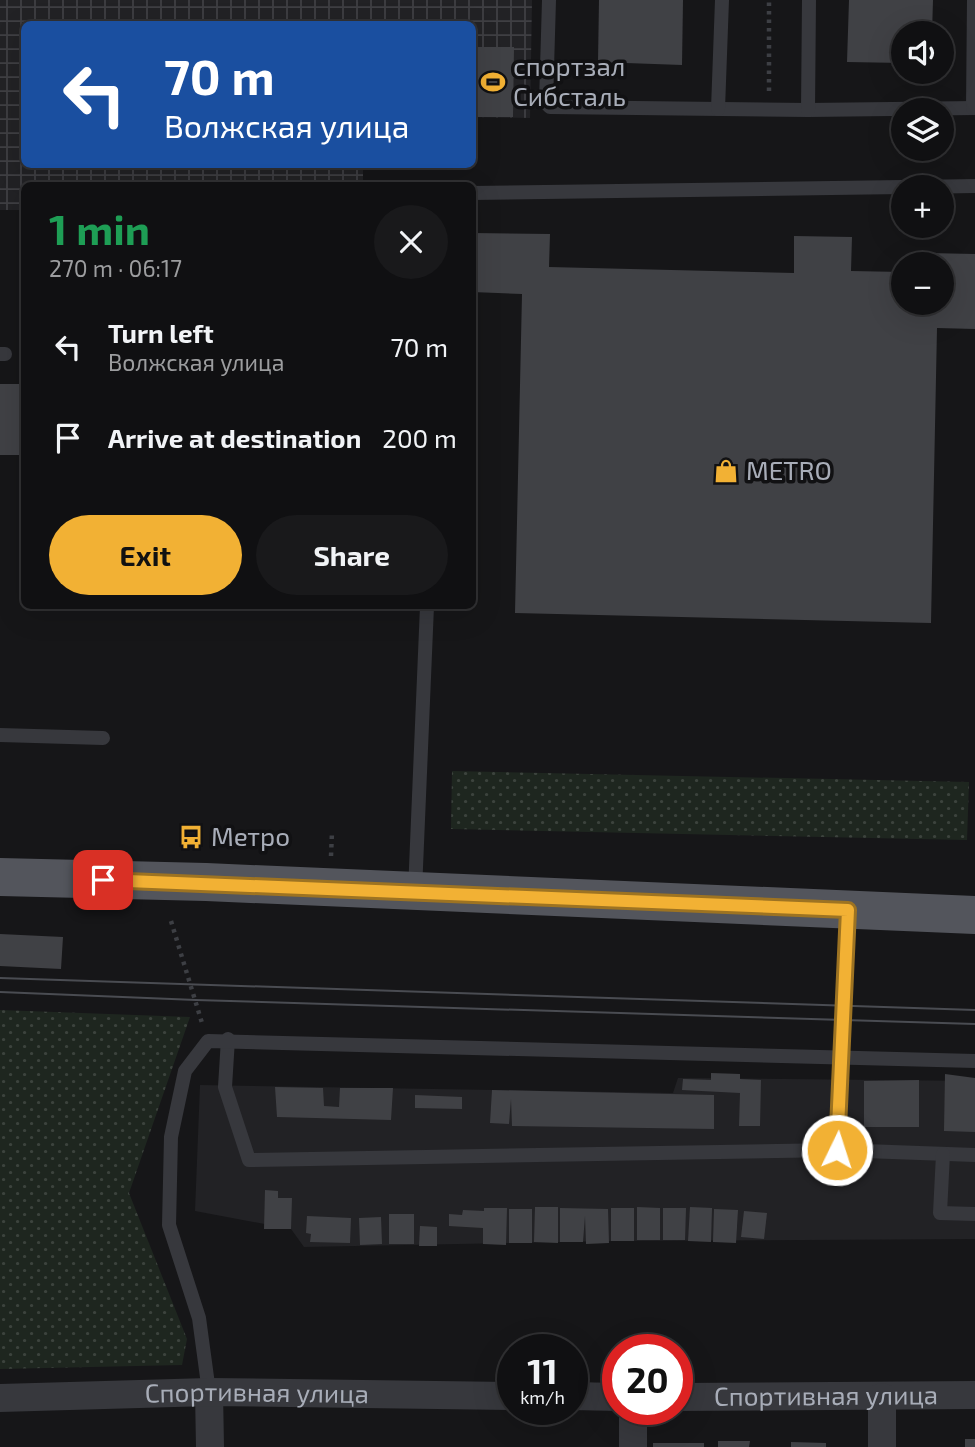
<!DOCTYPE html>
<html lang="en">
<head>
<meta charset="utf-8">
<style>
  :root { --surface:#101012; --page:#19191b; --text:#f1f3f6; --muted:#9c9d9f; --line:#303032; --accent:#f2b134 }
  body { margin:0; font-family:"Exo 2",sans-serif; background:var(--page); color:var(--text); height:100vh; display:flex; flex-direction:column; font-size:26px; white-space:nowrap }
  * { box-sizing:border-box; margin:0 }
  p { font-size:23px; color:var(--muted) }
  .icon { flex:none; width:38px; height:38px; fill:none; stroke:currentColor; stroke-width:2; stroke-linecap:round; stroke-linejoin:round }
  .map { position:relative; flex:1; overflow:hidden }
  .drawer { position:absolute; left:21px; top:182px; width:455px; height:427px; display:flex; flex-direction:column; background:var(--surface); border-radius:10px; box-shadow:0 7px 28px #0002,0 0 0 2px var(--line) }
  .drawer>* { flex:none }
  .guide { position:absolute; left:21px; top:21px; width:455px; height:147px; border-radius:10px; box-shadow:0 7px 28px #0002,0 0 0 2px var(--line); background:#1a4fa0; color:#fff; overflow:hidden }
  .tools { position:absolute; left:891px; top:21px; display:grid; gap:14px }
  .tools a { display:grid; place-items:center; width:63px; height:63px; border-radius:50%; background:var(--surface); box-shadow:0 7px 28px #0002,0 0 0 2px var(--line); font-size:35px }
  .speed { position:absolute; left:497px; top:1334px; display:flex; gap:14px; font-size:35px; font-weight:700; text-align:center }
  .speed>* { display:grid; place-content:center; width:91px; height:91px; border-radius:50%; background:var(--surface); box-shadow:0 7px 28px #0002,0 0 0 2px var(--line); line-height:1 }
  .speed small { font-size:18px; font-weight:400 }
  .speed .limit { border:10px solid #d22; background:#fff; color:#111 }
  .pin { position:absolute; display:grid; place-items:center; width:60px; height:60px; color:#fff; margin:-30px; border-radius:14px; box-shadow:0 4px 10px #0006 }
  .me { position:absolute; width:77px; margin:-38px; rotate:4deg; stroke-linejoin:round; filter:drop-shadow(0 0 5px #0008) }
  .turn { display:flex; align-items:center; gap:24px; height:147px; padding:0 28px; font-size:32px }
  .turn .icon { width:91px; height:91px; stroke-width:2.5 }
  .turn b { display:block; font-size:49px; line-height:60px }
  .round { display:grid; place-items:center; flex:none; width:74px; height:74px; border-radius:37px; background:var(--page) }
  .headline { display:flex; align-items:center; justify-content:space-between; height:119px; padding:0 28px }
  h1 { font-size:42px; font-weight:700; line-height:52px; color:#1e9e55 }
  .action { display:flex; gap:14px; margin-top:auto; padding:14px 28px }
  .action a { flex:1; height:80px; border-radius:42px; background:var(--accent); color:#111; font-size:28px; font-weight:700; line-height:80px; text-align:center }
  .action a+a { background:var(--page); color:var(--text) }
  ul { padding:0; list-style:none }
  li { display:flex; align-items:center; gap:21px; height:91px; padding:0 28px }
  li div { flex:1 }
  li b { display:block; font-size:26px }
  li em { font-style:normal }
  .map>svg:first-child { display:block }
  .built { fill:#222225 }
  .industrial { fill:url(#industrial-grid) }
  .grass { fill:url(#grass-dots) }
  .building { fill:#404145 }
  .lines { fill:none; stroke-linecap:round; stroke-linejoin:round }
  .path { stroke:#3d3f44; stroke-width:4.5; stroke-dasharray:3.5 5; stroke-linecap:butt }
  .service { stroke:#37383d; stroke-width:14 }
  .minor { stroke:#37383d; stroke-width:28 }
  .primary { stroke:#53555c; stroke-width:38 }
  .tram { stroke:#4a4c52; stroke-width:2 }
  .route-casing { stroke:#9d7322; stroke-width:18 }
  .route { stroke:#f2b134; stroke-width:12 }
  .labels { text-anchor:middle; stroke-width:7; stroke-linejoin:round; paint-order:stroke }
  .poi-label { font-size:26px; fill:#a8adb8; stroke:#111113; text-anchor:start }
  .street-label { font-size:26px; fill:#a8adb8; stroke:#111113 }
</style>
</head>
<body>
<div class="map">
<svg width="975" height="1447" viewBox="0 0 975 1447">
  <defs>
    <pattern id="industrial-grid" width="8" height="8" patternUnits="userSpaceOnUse" patternTransform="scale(1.75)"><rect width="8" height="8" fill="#222225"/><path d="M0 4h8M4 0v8" fill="none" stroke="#3f3f43"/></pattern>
    <pattern id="grass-dots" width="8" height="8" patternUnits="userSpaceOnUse" patternTransform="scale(1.75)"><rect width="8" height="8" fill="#1e261f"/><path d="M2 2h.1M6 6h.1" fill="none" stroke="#3c433d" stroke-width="1.8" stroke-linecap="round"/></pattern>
  </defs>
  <rect width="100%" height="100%" fill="#161618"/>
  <path class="built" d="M678,1078L975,1081V1239L611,1241L304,1247L291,1229L195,1211L200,1085L673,1093Z"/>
  <path class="industrial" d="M0,0H532L530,118L473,117L472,24H24V164L363,165V185L24,186V210H0Z"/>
  <g class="grass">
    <path d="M452,771L969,782L967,840L451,829Z"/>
    <path d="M0,1010L190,1017L129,1193L187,1339L182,1365L0,1369Z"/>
  </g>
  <g class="building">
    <path d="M599,0H683L682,65L598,62Z"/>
    <path d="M849,0H933L932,33H903V63L847,62Z"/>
    <path d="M472,47H514L513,117H472Z"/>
    <path d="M472,233L550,234L549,267L794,273V236L852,237L851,271L903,272V303H942V264H926L927,253L975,254V329L937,328L931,623L515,613L522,294L472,292Z"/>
    <rect x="0" y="384" width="24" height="71"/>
    <path d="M0,934L63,937L61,969L0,966Z"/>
    <path d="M711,1073L740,1074V1079L761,1080L760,1126H739L740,1093L682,1090L683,1079L711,1080Z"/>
    <path d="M945,1074L975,1078V1132L944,1131Z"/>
    <path d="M919,1080V1127H864V1081Z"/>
    <path d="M275,1087L323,1088L324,1106L339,1107L340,1088H393L391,1120L277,1117Z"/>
    <path d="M492,1090L714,1095V1129L512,1126L511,1099L509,1124L490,1123Z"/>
    <path d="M415,1095L462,1097V1109L415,1108Z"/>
    <path d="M265,1190L278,1191V1198H292L291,1229H264Z"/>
    <path d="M535,1207H558V1243L534,1242Z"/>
    <path d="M637,1207L660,1208V1240H637Z"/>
    <path d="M690,1207L712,1208L711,1242L688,1241Z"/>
    <path d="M484,1208H507L506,1245L483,1244V1228L449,1226V1214L462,1215L463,1210L484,1211Z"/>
    <path d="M560,1208L608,1209L609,1243L586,1244L585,1216L583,1242H560Z"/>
    <rect x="611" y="1208" width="23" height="33"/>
    <path d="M663,1208H686L685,1240H663Z"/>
    <rect x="509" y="1209" width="23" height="34"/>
    <path d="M714,1209L738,1210L736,1243L713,1242Z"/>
    <path d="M744,1211L767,1213L764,1239L741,1237Z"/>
    <rect x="389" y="1214" width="25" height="30"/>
    <path d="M307,1216L351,1218L350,1243L310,1242L311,1234L306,1233Z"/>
    <path d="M381,1217L382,1244L360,1245L359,1218Z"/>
    <path d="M420,1226L437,1227V1246H419Z"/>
    <rect x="965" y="1439" width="10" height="8"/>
    <path d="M718,1441H750L749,1447H718Z"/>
    <path d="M791,1442L826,1443V1447H791Z"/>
    <rect x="653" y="1443" width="51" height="4"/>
  </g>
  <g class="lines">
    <g class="path">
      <path d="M769,91V0"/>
      <path d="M331,856L332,832"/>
      <path d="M171,921L202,1023"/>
    </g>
    <g class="service">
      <path d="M549,0L546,103L550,107L808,110L975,108"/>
      <path d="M973,108L974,0"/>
      <path d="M718,109L722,0"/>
      <path d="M808,110L809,0"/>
      <path d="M914,187L975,186"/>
      <path d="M472,193L903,187"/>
      <path d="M0,354H5"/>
      <path d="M0,735L103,738"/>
      <path d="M415,891L427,606"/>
      <path d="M228,1039L225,1087L249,1160L837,1150L975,1155"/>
      <path d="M837,1150L848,912"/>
      <path d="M943,1154L940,1213L975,1214"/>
      <path d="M209,1392L199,1318L169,1225L171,1137L185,1071L208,1041L975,1061"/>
    </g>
    <g class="minor">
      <path d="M209,1392L210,1447"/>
      <path d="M572,1396L618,1397"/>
      <path id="s1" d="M677,1397L975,1395"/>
      <path id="s2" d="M0,1398L209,1392L513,1396"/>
      <path d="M633,1409V1447"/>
      <path d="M882,1447V1397"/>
    </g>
    <path class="primary" d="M0,877L206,882L975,915"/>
    <g class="tram">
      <path d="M0,978L975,1010"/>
      <path d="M0,992L196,1000L975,1024"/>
    </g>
  </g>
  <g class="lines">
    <g class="route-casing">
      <path id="route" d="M103,880L848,910L837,1150"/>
    </g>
    <use href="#route" class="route"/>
  </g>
  <defs>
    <g id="stadium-bare" transform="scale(1.89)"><path d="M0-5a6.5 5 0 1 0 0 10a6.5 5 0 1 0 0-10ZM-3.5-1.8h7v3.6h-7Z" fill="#f2b134" stroke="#111113" stroke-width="2.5" paint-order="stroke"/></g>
    <g id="shop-bare" transform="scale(1.89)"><path d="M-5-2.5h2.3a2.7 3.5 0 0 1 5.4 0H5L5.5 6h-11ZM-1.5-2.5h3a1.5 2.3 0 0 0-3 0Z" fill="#f2b134" stroke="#111113" stroke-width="2.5" paint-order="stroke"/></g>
    <g id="bus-bare" transform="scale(1.89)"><path d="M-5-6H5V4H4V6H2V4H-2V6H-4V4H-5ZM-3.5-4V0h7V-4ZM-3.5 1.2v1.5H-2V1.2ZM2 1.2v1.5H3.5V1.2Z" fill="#f2b134" stroke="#111113" stroke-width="2.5" paint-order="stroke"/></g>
  </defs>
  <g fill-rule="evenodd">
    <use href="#stadium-bare" x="493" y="82"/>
    <use href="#shop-bare" x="726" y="471"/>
    <use href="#bus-bare" x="191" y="837"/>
  </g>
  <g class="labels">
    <g class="poi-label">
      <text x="513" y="76">спортзал<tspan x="513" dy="30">Сибсталь</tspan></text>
      <text x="746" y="480">METRO</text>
      <text x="211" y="846">Метро</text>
    </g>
    <g class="street-label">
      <text dy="9" stroke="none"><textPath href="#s2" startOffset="257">Спортивная улица</textPath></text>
      <text dy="9" stroke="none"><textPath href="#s1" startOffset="149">Спортивная улица</textPath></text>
    </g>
  </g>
</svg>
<div class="tools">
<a><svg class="icon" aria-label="sound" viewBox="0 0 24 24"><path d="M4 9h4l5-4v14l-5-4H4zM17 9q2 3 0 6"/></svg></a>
<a><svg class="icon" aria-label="layers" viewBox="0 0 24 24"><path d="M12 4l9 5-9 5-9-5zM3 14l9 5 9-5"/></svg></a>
<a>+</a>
<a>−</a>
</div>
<div class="speed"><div>11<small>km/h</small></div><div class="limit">20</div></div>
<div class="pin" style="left:103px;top:880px;background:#d93025"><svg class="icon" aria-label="arrive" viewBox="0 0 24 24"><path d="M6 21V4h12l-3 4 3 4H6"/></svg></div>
<svg class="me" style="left:837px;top:1150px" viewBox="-20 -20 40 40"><circle r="17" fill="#f2b134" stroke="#fff" stroke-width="3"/><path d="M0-11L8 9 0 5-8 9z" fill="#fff"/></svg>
<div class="guide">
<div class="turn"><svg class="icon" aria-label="left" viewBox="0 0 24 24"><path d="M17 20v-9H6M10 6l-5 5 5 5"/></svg><div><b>70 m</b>Волжская улица</div></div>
</div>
<section class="drawer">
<div class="headline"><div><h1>1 min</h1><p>270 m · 06:17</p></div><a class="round"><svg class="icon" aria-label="close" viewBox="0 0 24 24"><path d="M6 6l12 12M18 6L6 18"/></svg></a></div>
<ul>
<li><svg class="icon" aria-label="left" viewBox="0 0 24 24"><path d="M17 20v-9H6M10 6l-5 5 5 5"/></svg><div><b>Turn left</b><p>Волжская улица</p></div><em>70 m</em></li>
<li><svg class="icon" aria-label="arrive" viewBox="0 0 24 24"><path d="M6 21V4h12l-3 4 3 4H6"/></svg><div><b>Arrive at destination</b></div><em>200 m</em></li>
</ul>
<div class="action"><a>Exit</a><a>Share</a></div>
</section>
</div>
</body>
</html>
